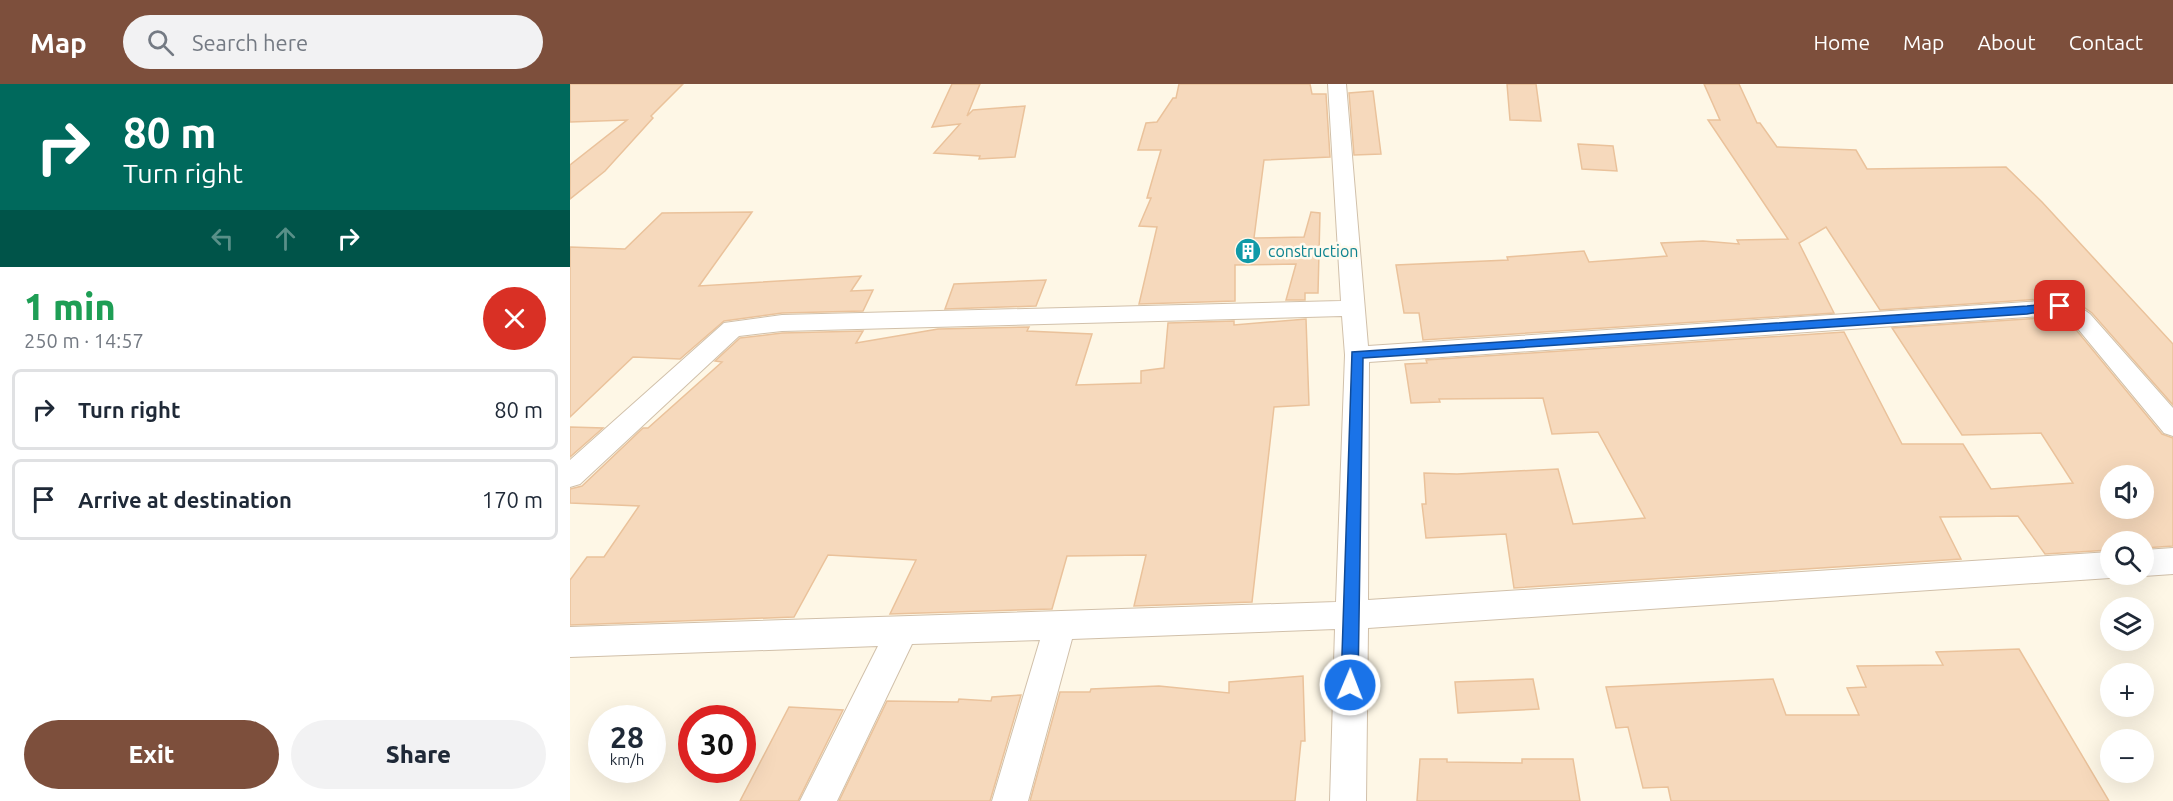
<!DOCTYPE html>
<html lang="en">
<head>
<meta charset="utf-8">
<style>
  :root { --surface:#fff; --page:#f2f2f3; --text:#1f2937; --muted:#747a83; --line:#e0e1e3; --accent:#7d4f3c }
  body { margin:0; font-family:Ubuntu,sans-serif; background:var(--page); color:var(--text); height:100vh; display:flex; flex-direction:column; font-size:22px; white-space:nowrap }
  * { box-sizing:border-box; margin:0 }
  p { font-size:20px; color:var(--muted) }
  .icon { flex:none; width:33px; height:33px; fill:none; stroke:currentColor; stroke-width:2; stroke-linecap:round; stroke-linejoin:round }
  .map { position:relative; flex:1; overflow:hidden }
  .drawer { display:flex; flex-direction:column; background:var(--surface); width:570px }
  .drawer>* { flex:none }
  .banner { background:#00695c; color:#fff; overflow:hidden }
  .tools { position:absolute; left:1530px; top:381px; display:grid; gap:12px }
  .tools a { display:grid; place-items:center; width:54px; height:54px; border-radius:50%; background:var(--surface); box-shadow:0 6px 24px #0002; font-size:30px }
  .speed { position:absolute; left:18px; top:621px; display:flex; gap:12px; font-size:30px; font-weight:700; text-align:center }
  .speed>* { display:grid; place-content:center; width:78px; height:78px; border-radius:50%; background:var(--surface); box-shadow:0 6px 24px #0002; line-height:1 }
  .speed small { font-size:15px; font-weight:400 }
  .speed .limit { border:9px solid #d22; background:#fff; color:#111 }
  .pin { position:absolute; display:grid; place-items:center; width:51px; height:51px; color:#fff; margin:-26px; border-radius:12px; box-shadow:0 3px 9px #0006 }
  .me { position:absolute; width:66px; margin:-33px; rotate:1deg; stroke-linejoin:round; filter:drop-shadow(0 0 4px #0008) }
  .turn { display:flex; align-items:center; gap:21px; height:126px; padding:0 24px; font-size:27px }
  .turn .icon { width:78px; height:78px; stroke-width:2.5 }
  .turn b { display:block; font-size:42px; line-height:51px }
  .lanes { display:flex; align-items:center; height:57px; padding:0 24px; background:#0003; justify-content:center; gap:30px; direction:ltr }
  .lanes .off { opacity:.35 }
  .round { display:grid; place-items:center; flex:none; width:63px; height:63px; border-radius:32px; background:var(--page) }
  .headline { display:flex; align-items:center; justify-content:space-between; height:102px; padding:0 24px }
  h1 { font-size:36px; font-weight:800; line-height:45px; color:#1e9e55 }
  .action { display:flex; gap:12px; margin-top:auto; padding:12px 24px }
  .action a { flex:1; height:69px; border-radius:36px; background:var(--accent); color:#fff; font-size:24px; font-weight:800; line-height:69px; text-align:center }
  .action a+a { background:var(--page); color:var(--text) }
  ul { padding:0; list-style:none }
  li { display:flex; align-items:center; gap:18px; height:81px; margin:0 12px 9px; padding:0 12px; border:3px solid var(--line); border-radius:9px }
  li div { flex:1 }
  li b { display:block; font-size:22px }
  li em { font-style:normal }
  header { display:flex; align-items:center; gap:36px; box-sizing:border-box; height:84px; padding:0 30px; background:var(--accent); color:#fff }
  header strong { font-size:28px }
  nav { display:flex; gap:33px; margin-inline-start:auto; font-size:21px }
  .search { width:420px; height:54px; background:var(--page); display:flex; align-items:center; gap:15px; box-sizing:border-box; padding:0 21px; border-radius:33px; color:var(--muted); font-size:22px }
  main { display:flex; flex:1; min-height:0 }
  .map>svg:first-child { display:block }
  .building { fill:#f6d9bc; stroke:#eac29b; stroke-width:1.5; fill-rule:evenodd }
  .lines { fill:none; stroke-linecap:round; stroke-linejoin:round }
  .street-casing { stroke:#d1c0aa; stroke-width:2 }
  .street { fill:#fff; fill-rule:evenodd }
  .route { fill:#1a73e8; stroke:#114b97; stroke-width:1.5 }
  .labels { text-anchor:middle; stroke-width:5; stroke-linejoin:round; paint-order:stroke }
  .culture-label { font-size:16px; fill:#0d838f; stroke:#fffaee; text-anchor:start }
</style>
</head>
<body>
<header>
<strong>Map</strong>
<div class="search"><svg class="icon" aria-label="search" viewBox="0 0 24 24"><circle cx="10" cy="10" r="6"/><path d="M15 15l6 6"/></svg>Search here</div>
<nav><a>Home</a><a>Map</a><a>About</a><a>Contact</a></nav>
</header>
<main>
<section class="drawer">
<div class="banner">
<div class="turn"><svg class="icon" aria-label="right" viewBox="0 0 24 24"><path d="M7 20v-9h11M14 6l5 5-5 5"/></svg><div><b>80 m</b>Turn right</div></div>
<div class="lanes"><svg class="icon off" aria-label="left" viewBox="0 0 24 24"><path d="M17 20v-9H6M10 6l-5 5 5 5"/></svg><svg class="icon off" aria-label="ahead" viewBox="0 0 24 24"><path d="M12 20V5M6 11l6-6 6 6"/></svg><svg class="icon" aria-label="right" viewBox="0 0 24 24"><path d="M7 20v-9h11M14 6l5 5-5 5"/></svg></div>
</div>
<div class="headline"><div><h1>1 min</h1><p>250 m · 14:57</p></div><a class="round" style="background:#d93025;color:#fff"><svg class="icon" aria-label="close" viewBox="0 0 24 24"><path d="M6 6l12 12M18 6L6 18"/></svg></a></div>
<ul>
<li><svg class="icon" aria-label="right" viewBox="0 0 24 24"><path d="M7 20v-9h11M14 6l5 5-5 5"/></svg><div><b>Turn right</b></div><em>80 m</em></li>
<li><svg class="icon" aria-label="arrive" viewBox="0 0 24 24"><path d="M6 21V4h12l-3 4 3 4H6"/></svg><div><b>Arrive at destination</b></div><em>170 m</em></li>
</ul>
<div class="action"><a>Exit</a><a>Share</a></div>
</section>
<div class="map">
<svg width="1603" height="717" viewBox="0 0 1603 717">
  <rect width="100%" height="100%" fill="#fef7e6"/>
  <g class="building">
    <path d="M0,0H113L81,32L83,34L35,87L0,115V81L57,36L0,38Z"/>
    <path d="M382,0H410L397,32L403,26L455,22L445,73L409,75L410,72L364,69L390,40L362,43Z"/>
    <path d="M609,0H740L742,10H756L760,73L694,76L684,154L734,153L741,128L750,129L748,209H735V216H716L726,180L665,181V217L569,220L587,143L569,142L581,114H577L591,66H568L576,39L587,38L603,14H606Z"/>
    <path d="M937,0H966L971,37L940,36Z"/>
    <path d="M1134,0H1169L1187,39H1190L1207,63L1286,66L1297,85L1436,83L1472,118L1603,260V321L1522,229L1508,219L1486,214L1310,226L1256,143L1229,159L1264,229L853,256L849,229H834L826,181L938,176L937,173L1014,167L1019,178L1097,172L1091,159L1133,157L1169,160L1167,156L1218,155L1138,36H1150Z"/>
    <path d="M803,7L811,70L784,71L779,9Z"/>
    <path d="M1008,60L1043,62L1047,87L1012,85Z"/>
    <path d="M182,128L129,202L291,192L281,207L303,206L293,227L212,229L154,237L110,275L63,273L0,333V163L55,165L92,129Z"/>
    <path d="M476,196L466,222L375,225L384,200Z"/>
    <path d="M1486,233L1503,242L1592,350L1603,354V462L1574,464V458H1540V466L1475,470L1448,432L1370,433L1391,475L944,504L936,450L856,454L852,420H856L854,389L887,390L988,385L1003,440L1075,434L1028,348L982,350L973,314L869,315L870,318L841,319L835,280L857,279L856,276L1274,248L1332,360H1393L1421,405L1503,399L1471,349L1392,351L1322,244ZM1540,392H1574V424H1540Z"/>
    <path d="M736,235L739,321L704,323L682,518L564,522L576,471L497,472L482,525L320,530L346,476L258,471L224,533L0,541V496L17,473H34L69,422L0,419V405L12,402L73,344H78L152,278L145,277L170,254L212,249L293,247L286,259L368,245L459,243L457,247L522,250L506,301L571,299V287L594,284L598,239L664,237V241Z"/>
    <path d="M0,343L33,344L0,373Z"/>
    <path d="M1449,565L1539,717H1101L1098,703L1073,704L1058,643L1046,644L1036,603L1203,595L1216,631H1289L1277,604L1296,603L1287,582L1373,581L1366,568Z"/>
    <path d="M733,592L735,657H731L725,717H460L490,608H520L521,605L589,602L659,609V598Z"/>
    <path d="M963,595L969,625L888,629L885,598Z"/>
    <path d="M451,611L420,717H269L317,617L388,618L389,615L421,617L422,613Z"/>
    <path d="M219,623L273,626L228,717H170Z"/>
    <path d="M850,675H877V678L952,679V675H1003L1010,717H847Z"/>
  </g>
  <g class="lines">
    <g class="street-casing">
      <g id="street">
        <path d="M758,0H776L798,262L1486,216L1507,221L1520,230L1603,324V352L1594,349L1504,240L1486,231L799,278L798,516L1540,468V490H1549L1540,494L798,544L796,717H760L765,545L502,555L458,717H422L470,556L342,560L267,717H230L308,562L0,573V543L766,518L775,271L772,232L212,247L169,252L10,400L0,403V376L154,239L212,231L771,217Z"/>
        <path d="M1603,464V490L1574,492L1571,490H1574V466Z"/>
      </g>
    </g>
    <use href="#street" class="street"/>
  </g>
  <path class="route" d="M1490,218L1494,219V224L1457,230L793,274L788,601L786,606L780,609L774,606L771,601L782,268L1457,222Z"/>
  <defs>
    <g id="building-disc" transform="scale(1.35)"><circle r="9.5" fill="#0f9aa8" stroke="#fffaee"/><path d="M-4-6H4V6H1V3H-1V6H-4ZM-2.5-4.3h1.7v1.8h-1.7ZM.8-4.3h1.7v1.8H.8ZM-2.5-1h1.7V.8h-1.7ZM.8-1h1.7V.8H.8Z" fill="#fff"/></g>
  </defs>
  <g fill-rule="evenodd">
    <use href="#building-disc" x="678" y="167"/>
  </g>
  <g class="labels">
    <g class="culture-label">
      <text x="698" y="173">construction</text>
    </g>
  </g>
</svg>
<div class="tools">
<a><svg class="icon" aria-label="sound" viewBox="0 0 24 24"><path d="M4 9h4l5-4v14l-5-4H4zM17 9q2 3 0 6"/></svg></a>
<a><svg class="icon" aria-label="search" viewBox="0 0 24 24"><circle cx="10" cy="10" r="6"/><path d="M15 15l6 6"/></svg></a>
<a><svg class="icon" aria-label="layers" viewBox="0 0 24 24"><path d="M12 4l9 5-9 5-9-5zM3 14l9 5 9-5"/></svg></a>
<a>+</a>
<a>−</a>
</div>
<div class="speed"><div>28<small>km/h</small></div><div class="limit">30</div></div>
<div class="pin" style="left:1490px;top:222px;background:#d93025"><svg class="icon" aria-label="arrive" viewBox="0 0 24 24"><path d="M6 21V4h12l-3 4 3 4H6"/></svg></div>
<svg class="me" style="left:780px;top:601px" viewBox="-20 -20 40 40"><circle r="17" fill="#1a73e8" stroke="#fff" stroke-width="3"/><path d="M0-11L8 9 0 5-8 9z" fill="#fff"/></svg>
</div>
</main>
</body>
</html>
